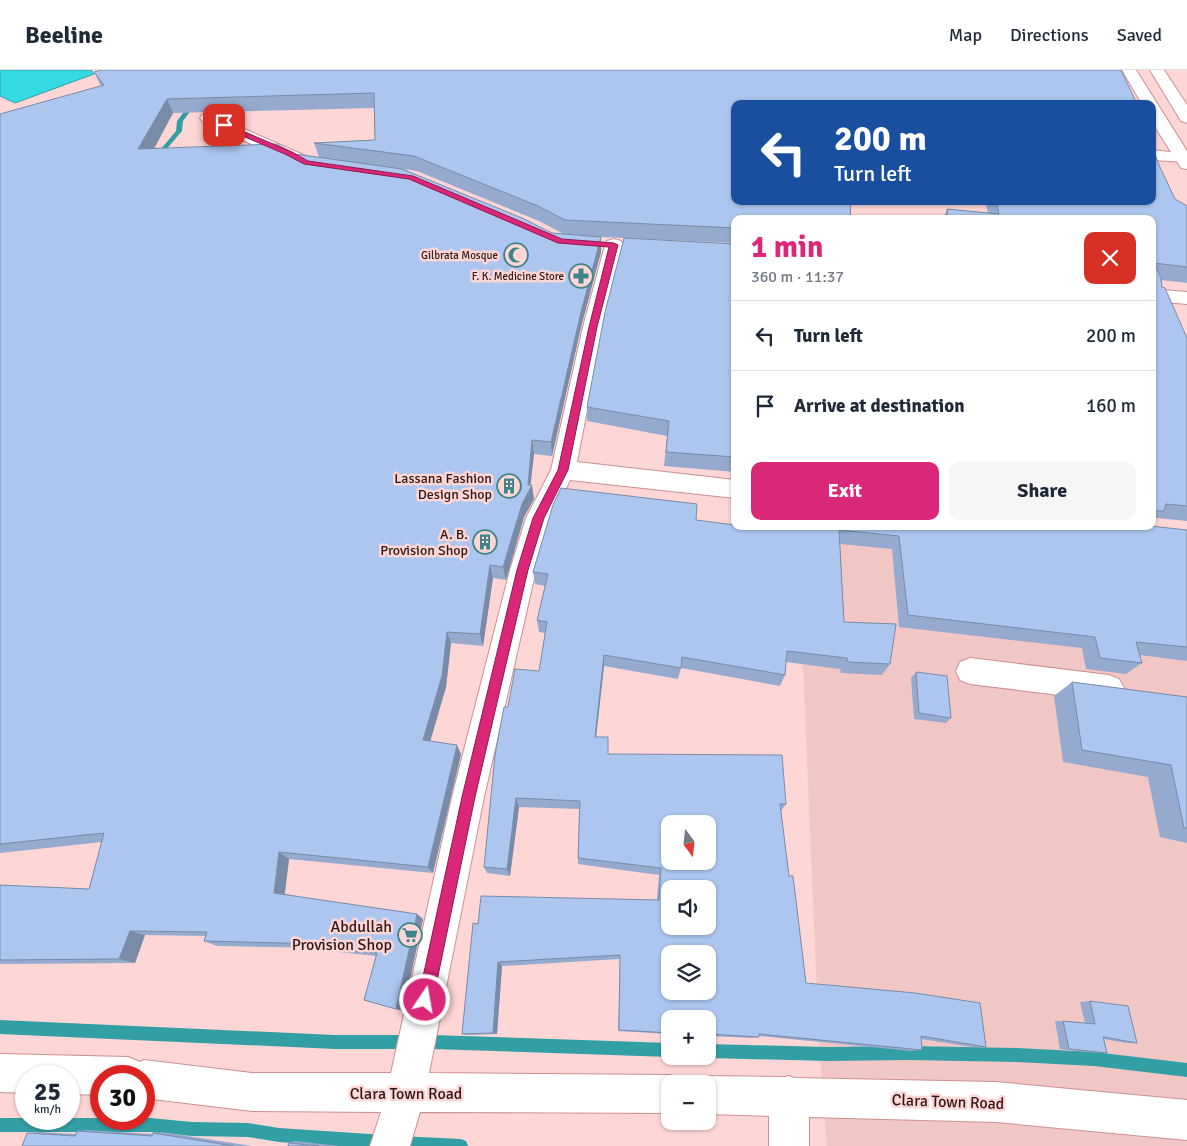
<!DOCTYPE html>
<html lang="en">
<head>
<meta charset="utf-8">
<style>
  :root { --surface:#fff; --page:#f6f6f7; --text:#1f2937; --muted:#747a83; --line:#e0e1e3; --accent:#db2777 }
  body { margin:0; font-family:Signika,sans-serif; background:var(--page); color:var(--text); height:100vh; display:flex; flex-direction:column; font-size:19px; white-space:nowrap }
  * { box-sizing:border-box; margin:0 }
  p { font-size:16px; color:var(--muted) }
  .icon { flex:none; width:28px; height:28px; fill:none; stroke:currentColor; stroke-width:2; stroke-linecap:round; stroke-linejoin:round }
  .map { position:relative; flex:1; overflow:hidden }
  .panel { position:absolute; left:731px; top:145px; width:425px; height:315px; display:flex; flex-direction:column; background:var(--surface); border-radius:10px; box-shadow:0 1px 4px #0004 }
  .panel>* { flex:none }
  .hud { position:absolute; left:731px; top:30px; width:425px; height:105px; border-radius:10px; box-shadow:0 1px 4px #0004; background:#1a4fa0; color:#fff; overflow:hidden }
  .needle { width:32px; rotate:165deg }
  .controls { position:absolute; left:661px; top:745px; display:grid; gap:10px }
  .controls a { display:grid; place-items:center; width:55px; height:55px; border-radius:10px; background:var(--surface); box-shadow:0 1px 4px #0004; font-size:25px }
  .speed { position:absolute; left:15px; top:995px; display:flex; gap:10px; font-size:25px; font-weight:700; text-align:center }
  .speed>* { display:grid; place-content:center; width:65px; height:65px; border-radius:50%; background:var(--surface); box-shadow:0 1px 4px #0004; line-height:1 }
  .speed small { font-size:12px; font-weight:400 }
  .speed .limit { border:8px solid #d22; background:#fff; color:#111 }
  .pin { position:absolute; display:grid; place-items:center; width:42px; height:42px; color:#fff; margin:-21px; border-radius:10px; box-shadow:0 2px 8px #0006 }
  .me { position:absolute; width:55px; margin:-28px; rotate:12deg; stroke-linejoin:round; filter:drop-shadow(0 0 4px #0008) }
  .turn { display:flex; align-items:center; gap:18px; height:105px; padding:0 20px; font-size:22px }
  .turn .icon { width:65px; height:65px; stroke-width:2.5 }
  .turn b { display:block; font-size:35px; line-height:42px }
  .round { display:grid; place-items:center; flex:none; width:52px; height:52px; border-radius:10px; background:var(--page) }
  .headline { display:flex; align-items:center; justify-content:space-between; height:85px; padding:0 20px }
  h1 { font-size:30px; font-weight:700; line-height:38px; color:var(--accent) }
  .cta { display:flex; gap:10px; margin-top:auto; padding:10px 20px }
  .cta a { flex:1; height:58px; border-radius:10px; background:var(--accent); color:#fff; font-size:20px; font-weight:700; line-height:58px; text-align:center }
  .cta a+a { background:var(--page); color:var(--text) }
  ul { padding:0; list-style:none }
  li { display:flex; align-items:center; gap:15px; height:70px; padding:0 20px; border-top:1px solid var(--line) }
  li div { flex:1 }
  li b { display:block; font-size:19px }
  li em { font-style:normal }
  header { display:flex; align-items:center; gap:30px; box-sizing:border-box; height:70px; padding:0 25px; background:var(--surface); border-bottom:1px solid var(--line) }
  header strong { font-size:24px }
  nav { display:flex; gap:28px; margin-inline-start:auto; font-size:18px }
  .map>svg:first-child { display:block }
  .built { fill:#f1c7c6 }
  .water { fill:#34d9e1; stroke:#329fa5 }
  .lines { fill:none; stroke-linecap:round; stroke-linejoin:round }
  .stream { fill:#329fa5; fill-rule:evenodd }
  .minor-casing { stroke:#cb908f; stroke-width:2 }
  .trunk-casing { stroke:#cb908f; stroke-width:2 }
  .minor { fill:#fff; fill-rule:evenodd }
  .trunk { fill:#fff; fill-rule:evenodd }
  .wall { fill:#95aace; fill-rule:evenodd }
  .shaded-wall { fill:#798ba7 }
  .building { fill:#adc6ef; stroke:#798ba7; fill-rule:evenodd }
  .route { fill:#db2777; stroke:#8e194d }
  .labels { text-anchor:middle; stroke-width:5; stroke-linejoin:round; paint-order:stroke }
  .far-poi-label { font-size:11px; fill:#2e1818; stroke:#fdd6d5; text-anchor:end }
  .poi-label { font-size:14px; fill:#2e1818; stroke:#fdd6d5; text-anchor:end }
  .near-poi-label { font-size:16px; fill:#2e1818; stroke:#fdd6d5; text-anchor:end }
  .near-street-label { font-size:16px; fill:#2e1818; stroke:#fdd6d5 }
</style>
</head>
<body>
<header>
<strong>Beeline</strong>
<nav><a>Map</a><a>Directions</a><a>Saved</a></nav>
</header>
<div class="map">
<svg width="1187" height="1076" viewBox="0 0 1187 1076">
  <rect width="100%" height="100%" fill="#fdd6d5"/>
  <path class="built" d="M797,456H1034L1187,470V1076H827L819,971Z"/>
  <path class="water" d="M0,0H91L94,4L15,33L0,26Z"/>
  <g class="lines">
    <g class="stream">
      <path d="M177,33L187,37L189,43L183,51L182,61L159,88H155V86L176,61L177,51L183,43L182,39L174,35Z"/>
      <path d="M0,950L335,965H401L406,967L408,972L406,977L401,979H335L0,964Z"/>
      <path d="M432,965L670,973V986H672L670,987L432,979L427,977L425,972L427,967Z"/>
      <path d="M708,974L828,977L908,976L1017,978L1094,982L1187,993V1007L1094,996L1017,992L908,990L828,991L708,988L704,986H708Z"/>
      <path d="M0,1048H150L192,1052L248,1053L279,1058L385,1065L390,1067L392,1072L394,1068L399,1066L461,1069L466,1071L468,1076H393L392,1073L391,1076H336L279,1072L248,1067L192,1066L150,1062H0Z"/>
    </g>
    <g class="minor-casing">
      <g id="minor">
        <path d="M208,43L308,87L310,91L308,95H296L202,51L200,48L202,45Z"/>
        <path d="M1152,80L1187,84V92L1152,90Z"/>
        <path d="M614,169L621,171L623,175L603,257L577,392L735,410V428L570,410L552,448L536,500L484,727L429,1003L670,1005L684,1010L685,1014H670V1043L420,1042L410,1076H370L381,1042L252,1041L144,1028V1006H101V1025L69,1024V1006H26V1023L0,1022V984L128,987L140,992L144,990L252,1003H391L452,727L510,500L526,448L551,400L583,257L605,175L607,171Z"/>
        <path d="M1152,219L1187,222V234L1152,231Z"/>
        <path d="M970,588L1109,605L1119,609L1124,618L1119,627L1109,631L970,614L960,610L956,601L960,592Z"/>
        <path d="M708,1006L785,1007L789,1006L794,1008L996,1012L1187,1030V1070L996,1052L809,1047V1076H769V1046L708,1044V1014H693L694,1011Z"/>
      </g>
    </g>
    <g class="trunk-casing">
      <g id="trunk">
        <path d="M1122,0H1136L1187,81V99L1181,98L1152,52V34H1142Z"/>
        <path d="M1150,0H1164L1187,35V53L1181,51Z"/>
      </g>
    </g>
    <use href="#minor" class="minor"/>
    <use href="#trunk" class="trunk"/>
  </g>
  <g class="wall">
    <path d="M94,2L735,34V173L601,167V182L581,257L552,386L534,384L530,415L534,429L524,447L506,510L493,508L483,576L451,573L446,617L430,671L461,684L433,803L289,789L285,824L423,849L403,941L364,930L376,886L329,881L322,878L217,876L204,871L205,866L145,865L135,893L0,894V815L89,819L102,772L0,783V44L101,16ZM374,38L375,70L314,73L319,87L295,84L154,78L173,43ZM403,99L417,101L539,151L562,163H552Z"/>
    <path d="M1159,95L1175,129L1187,136V213L1161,210L1162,217L1187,268V451L1157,448L1152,452V149H943L947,139L988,143L985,131H1152Z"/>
    <path d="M735,174V402L664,396L667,366L587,351V337Z"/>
    <path d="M696,450L735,456H1150L1187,460V590L1186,591L1140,585L1142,593L1126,604L1086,599L1082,578L899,557L892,479L840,474L844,552L890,594L882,605L841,603L840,599L786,592L785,605L780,616L681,598L678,609L604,596L596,667L608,684L786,734L781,741L789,806L806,913L986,977H972L921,969L922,980L911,981L759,966V967L753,968L708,966V949H670V964L618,961L620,889L502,896L497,964L467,965L462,964L478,854L657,830L659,805L578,794V788L579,739L519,737L510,806L487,803L484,797L508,637L539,601L545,563L539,562L537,550L545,516L535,514L533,502Z"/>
    <path d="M916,602L951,648L946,653L914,649L911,608Z"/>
    <path d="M1072,612L1187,627V773L1160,767L1148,707L1063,692L1054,626Z"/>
    <path d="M1090,931L1137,973H1127L1104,969L1107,983H1097L1060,979L1055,951H1063L1085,953L1080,932Z"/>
    <path d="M87,1060L153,1064L162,1062L252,1076H22L27,1063L38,1062L75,1064L77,1061Z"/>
    <path d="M295,1071L339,1076H288L289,1073Z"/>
  </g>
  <g class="shaded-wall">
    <path d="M167,29L173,43L146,94L138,79Z"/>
    <path d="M601,167V182L581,257L552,386L551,372L581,242Z"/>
    <path d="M532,370L534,384L530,420L532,415L534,429L524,447L506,510L503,497L528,415Z"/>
    <path d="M490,495L493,508L483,576L480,564Z"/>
    <path d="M447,562L451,573L446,617L428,679L423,670Z"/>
    <path d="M604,585V596L595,676V667Z"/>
    <path d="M457,675L461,684L433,803L428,797Z"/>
    <path d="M516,728L519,737L510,806L507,799Z"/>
    <path d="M279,782L289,789L284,828L274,823Z"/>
    <path d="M417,844L423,849L403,941L396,939Z"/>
    <path d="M130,861L145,865L135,893L119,889Z"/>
    <path d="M498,892L502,896L497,964L493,963Z"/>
  </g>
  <g class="building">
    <path d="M102,0H1121L1137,34H735V131H836L851,133L850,149H735V158L565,150L538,136L414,86L314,73L375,70L374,23L167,29L138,79L277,74L295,84L402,99L522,148L552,163L601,167L581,242L551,372L532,370L528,415H532L522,434L503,497L490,495L480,564L447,562L442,606L423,670L457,675L428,797L279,782L274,823L417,844L396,939L364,930L377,883L320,877L321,874L204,871L207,862L130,861L119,889L0,890V815L89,819L104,763L0,774V44L104,15L94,2Z"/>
    <path d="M1152,77L1159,95L1175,129L1187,136V197L1154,193L1161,208L1162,217L1165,218L1187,268V436L1166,434L1164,441H1152V149H948L947,139L999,144L996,131H1152Z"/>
    <path d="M624,168L735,174V387L666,382L669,351L587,337L605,242Z"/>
    <path d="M561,418L697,434L696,450L735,455V456H1150L1187,460V577L1136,572L1142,593L1100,588L1095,567L908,545L899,466L839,460L844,552L896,554L890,594L848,592L847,588L787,581L785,605L682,587L681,598L604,585L595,667H608V684L782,685L786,734H780L789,806H793L806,913L915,923L980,933L986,977L921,966L922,980L759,964V967L708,964V949H670V963L619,960L620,885L498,892L493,963L462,964L473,853L478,854L481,826L659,830L661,798L578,788L580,731L516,728L507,799L484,797L495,685L504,637H508L515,599L539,601L547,552L537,550L548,504L533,502L553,435ZM670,754H708V791H670ZM670,819H708V856H670ZM670,884H708V921H670Z"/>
    <path d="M916,602L947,606L951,648L919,643Z"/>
    <path d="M1072,612L1187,627V758H1184L1171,695L1082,680Z"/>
    <path d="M1090,931L1128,936L1137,973L1103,967L1107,983L1069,979L1063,951L1095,954Z"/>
    <path d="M77,1061L152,1066L153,1063L234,1076H22L27,1063L75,1066Z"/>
    <path d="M289,1073L319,1076H288Z"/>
  </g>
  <path class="route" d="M222,54H226L292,82L308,91L413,106L562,169L614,173L618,175L597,257L568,400L544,448L528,500L475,727L433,930L431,936L425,938L420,936L418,930L462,727L517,500L533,448L558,400L589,257L609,177L558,173L409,109L304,94L287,85L222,57Z"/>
  <defs>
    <g id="mosque-ring" transform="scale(1.25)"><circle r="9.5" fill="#fdd6d5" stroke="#3d8589" stroke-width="1.5"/><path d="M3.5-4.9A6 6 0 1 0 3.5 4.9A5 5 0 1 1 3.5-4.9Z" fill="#3d8589"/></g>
    <g id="pharmacy-ring" transform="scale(1.25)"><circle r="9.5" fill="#fdd6d5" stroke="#3d8589" stroke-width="1.5"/><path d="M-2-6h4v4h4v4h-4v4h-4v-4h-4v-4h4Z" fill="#3d8589"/></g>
    <g id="building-ring" transform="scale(1.25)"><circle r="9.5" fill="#fdd6d5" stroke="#3d8589" stroke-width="1.5"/><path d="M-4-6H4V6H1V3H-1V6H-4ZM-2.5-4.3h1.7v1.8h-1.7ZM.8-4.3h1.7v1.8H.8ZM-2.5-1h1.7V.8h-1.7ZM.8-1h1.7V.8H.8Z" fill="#3d8589"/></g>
    <g id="supermarket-ring" transform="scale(1.25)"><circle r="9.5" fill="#fdd6d5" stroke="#3d8589" stroke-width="1.5"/><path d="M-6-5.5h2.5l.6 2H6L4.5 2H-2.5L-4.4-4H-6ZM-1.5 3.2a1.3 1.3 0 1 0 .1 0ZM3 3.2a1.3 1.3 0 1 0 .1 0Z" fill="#3d8589"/></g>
  </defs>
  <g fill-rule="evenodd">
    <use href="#mosque-ring" x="516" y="185"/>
    <use href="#pharmacy-ring" x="581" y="206"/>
    <use href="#building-ring" x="509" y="416"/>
    <use href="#building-ring" x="485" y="472"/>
    <use href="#supermarket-ring" x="410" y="865"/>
  </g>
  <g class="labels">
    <g class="far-poi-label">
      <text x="498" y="189">Gilbrata Mosque</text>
      <text x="564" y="210">F. K. Medicine Store</text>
    </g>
    <g class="poi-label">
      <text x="492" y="413">Lassana Fashion<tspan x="492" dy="16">Design Shop</tspan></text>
      <text x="468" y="469">A. B.<tspan x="468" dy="16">Provision Shop</tspan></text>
    </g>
    <g class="near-poi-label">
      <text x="392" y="862">Abdullah<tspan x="392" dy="18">Provision Shop</tspan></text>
    </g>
    <g class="near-street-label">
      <text x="406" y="1029">Clara Town Road</text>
      <text transform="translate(948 1031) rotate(2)" y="6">Clara Town Road</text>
    </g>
  </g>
</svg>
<div class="controls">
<a><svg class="needle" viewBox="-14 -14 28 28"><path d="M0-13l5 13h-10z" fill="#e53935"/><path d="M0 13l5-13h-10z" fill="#747a83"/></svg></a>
<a><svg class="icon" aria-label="sound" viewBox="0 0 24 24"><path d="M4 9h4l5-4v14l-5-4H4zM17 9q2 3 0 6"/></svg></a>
<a><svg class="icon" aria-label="layers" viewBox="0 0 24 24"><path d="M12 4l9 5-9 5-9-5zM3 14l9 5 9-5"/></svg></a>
<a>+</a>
<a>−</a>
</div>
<div class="speed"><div>25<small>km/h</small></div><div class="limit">30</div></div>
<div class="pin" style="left:224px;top:55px;background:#d93025"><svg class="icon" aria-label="arrive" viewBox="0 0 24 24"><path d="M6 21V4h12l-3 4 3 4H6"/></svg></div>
<svg class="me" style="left:425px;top:930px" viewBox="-20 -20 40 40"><circle r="17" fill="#db2777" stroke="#fff" stroke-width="3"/><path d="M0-11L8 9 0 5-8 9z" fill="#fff"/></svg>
<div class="hud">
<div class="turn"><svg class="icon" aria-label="left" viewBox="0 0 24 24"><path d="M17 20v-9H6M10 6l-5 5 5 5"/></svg><div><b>200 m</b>Turn left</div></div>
</div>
<section class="panel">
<div class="headline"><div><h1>1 min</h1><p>360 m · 11:37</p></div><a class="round" style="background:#d93025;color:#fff"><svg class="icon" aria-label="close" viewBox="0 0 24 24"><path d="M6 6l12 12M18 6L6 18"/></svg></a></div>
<ul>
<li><svg class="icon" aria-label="left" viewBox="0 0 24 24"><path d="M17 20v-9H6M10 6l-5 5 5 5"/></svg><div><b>Turn left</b></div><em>200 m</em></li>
<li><svg class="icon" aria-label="arrive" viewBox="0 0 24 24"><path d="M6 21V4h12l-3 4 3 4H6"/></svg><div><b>Arrive at destination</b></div><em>160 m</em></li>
</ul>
<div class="cta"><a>Exit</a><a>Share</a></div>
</section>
</div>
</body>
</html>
